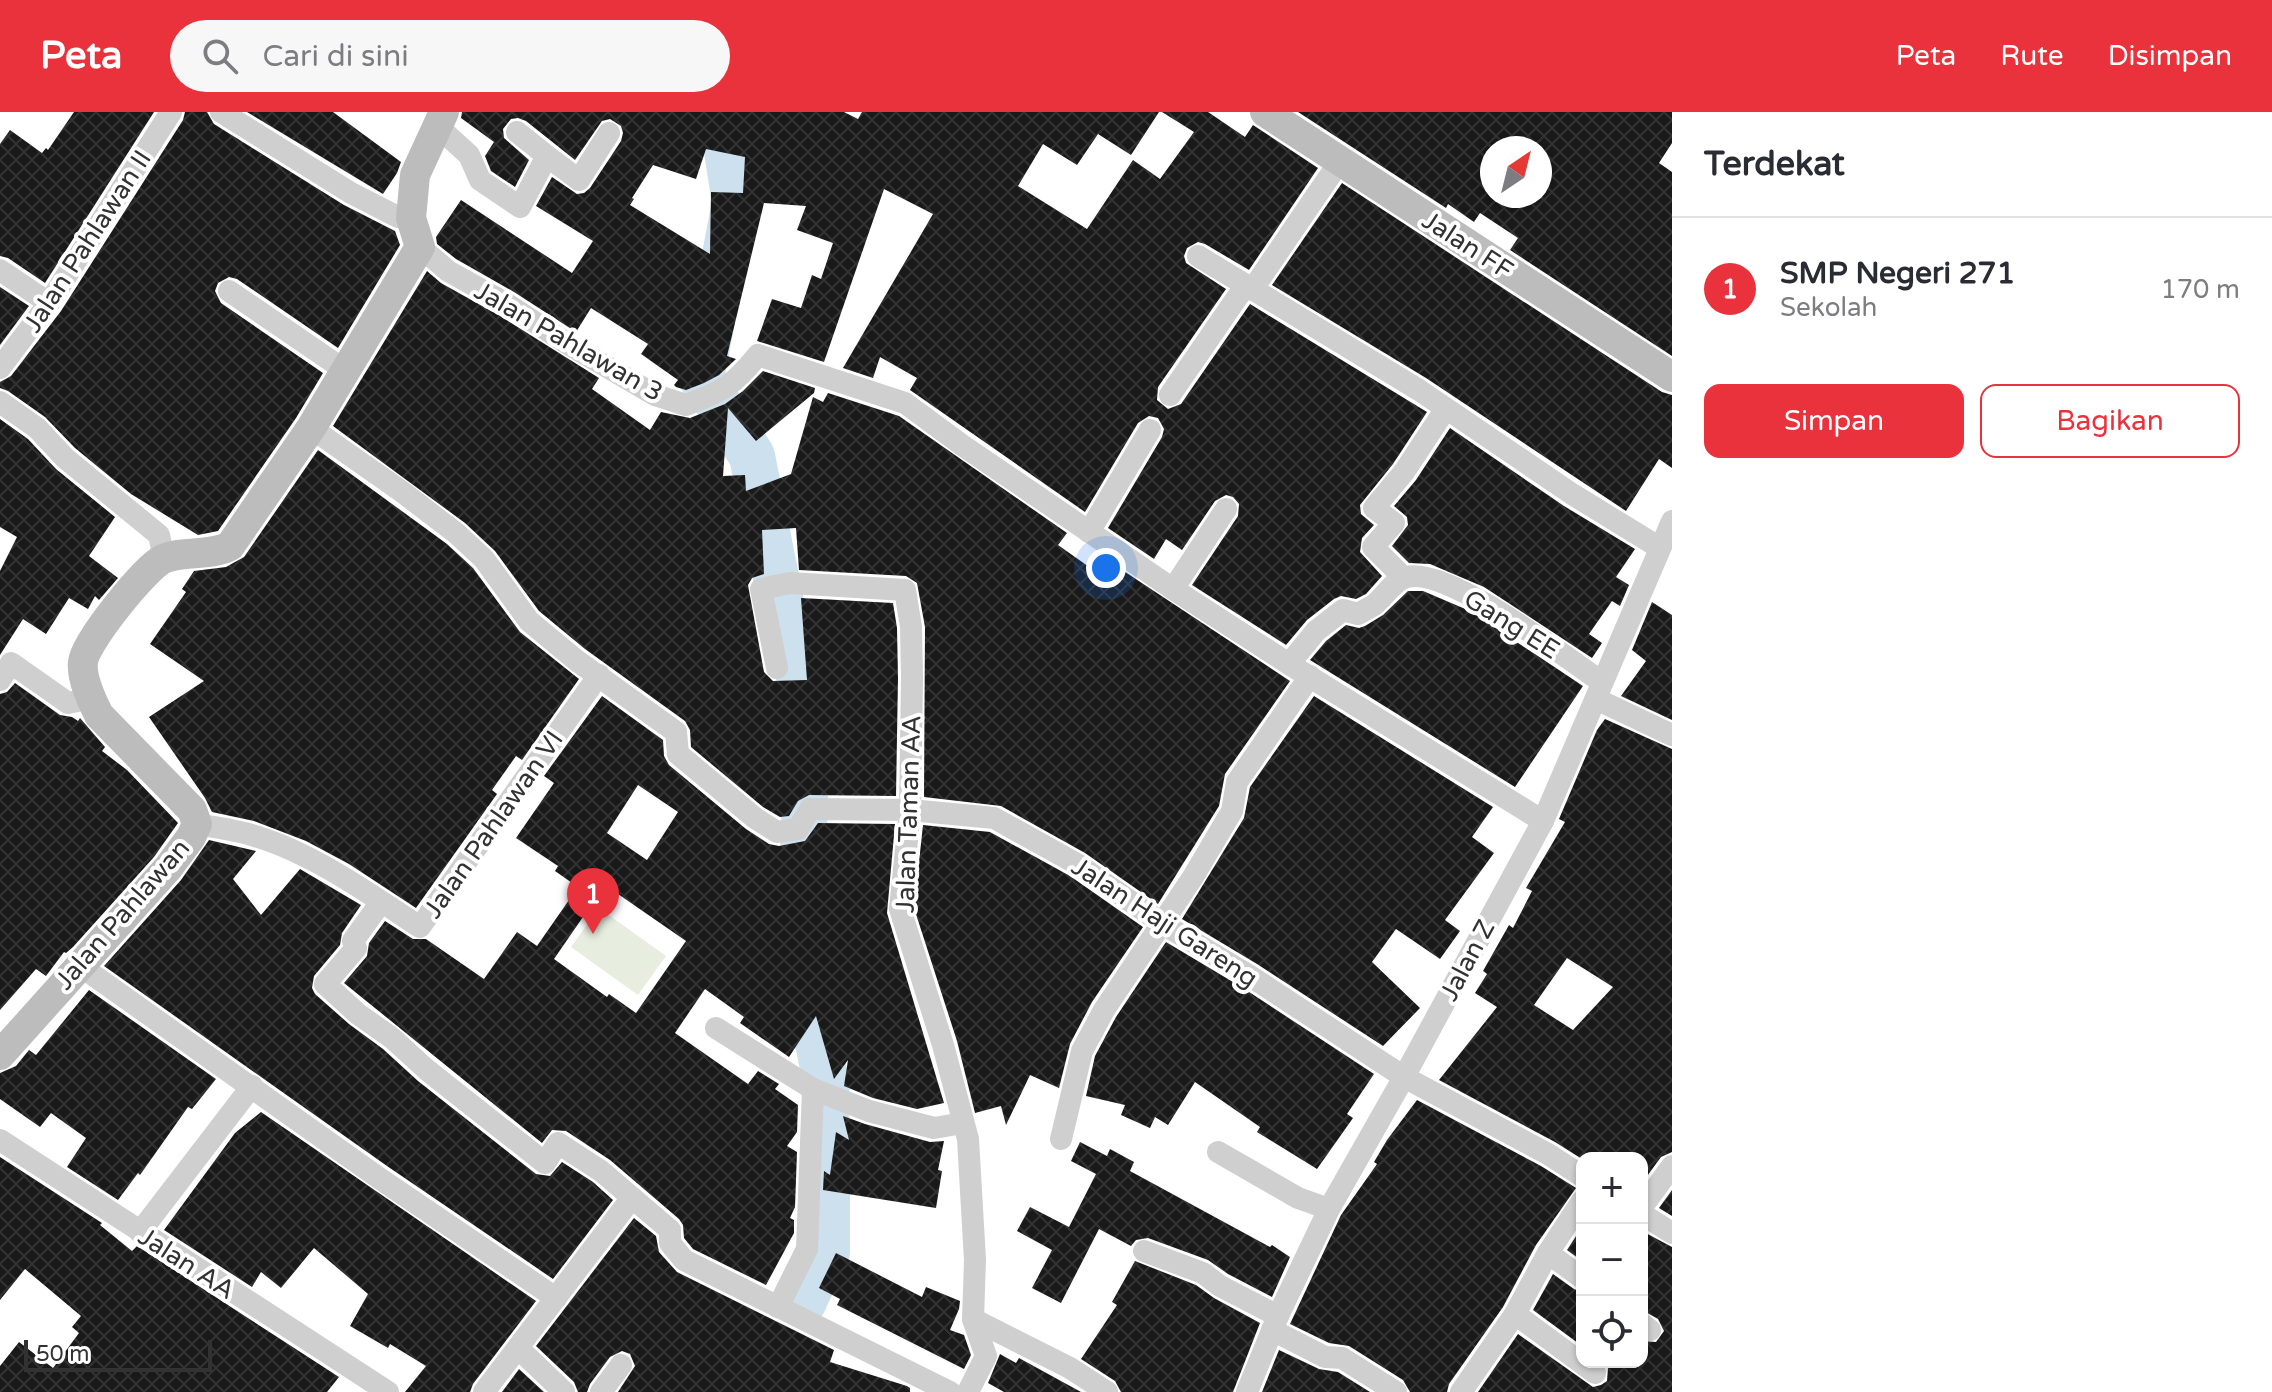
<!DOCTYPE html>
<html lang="id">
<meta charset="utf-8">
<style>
:root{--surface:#fff;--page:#f7f7f7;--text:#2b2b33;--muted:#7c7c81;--line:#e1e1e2;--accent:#ea323d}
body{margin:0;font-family:"Varela Round",sans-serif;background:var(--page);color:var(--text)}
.controls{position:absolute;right:24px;bottom:24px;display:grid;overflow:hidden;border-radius:16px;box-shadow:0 2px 6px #0004}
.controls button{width:72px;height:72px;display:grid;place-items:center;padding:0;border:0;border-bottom:2px solid var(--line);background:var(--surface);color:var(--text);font:40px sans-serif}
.compass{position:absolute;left:1480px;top:24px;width:72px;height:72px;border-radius:50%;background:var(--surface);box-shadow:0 2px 6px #0004;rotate:35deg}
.scale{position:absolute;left:24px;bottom:20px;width:188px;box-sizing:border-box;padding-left:8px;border:4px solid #323232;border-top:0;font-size:22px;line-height:28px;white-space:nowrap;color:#323232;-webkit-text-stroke:6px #fff;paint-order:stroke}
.you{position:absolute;left:1106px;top:456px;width:28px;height:28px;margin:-20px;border:6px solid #fff;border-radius:50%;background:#1a73e8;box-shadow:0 0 0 12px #1a73e833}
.badge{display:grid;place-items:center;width:52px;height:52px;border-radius:50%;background:var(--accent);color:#fff;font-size:26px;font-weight:700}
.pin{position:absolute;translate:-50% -66px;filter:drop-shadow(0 2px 4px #0008)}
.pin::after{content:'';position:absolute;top:42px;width:28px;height:24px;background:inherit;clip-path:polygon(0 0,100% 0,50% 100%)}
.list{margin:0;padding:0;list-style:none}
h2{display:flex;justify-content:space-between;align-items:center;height:104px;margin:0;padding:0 32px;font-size:34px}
h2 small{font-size:26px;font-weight:400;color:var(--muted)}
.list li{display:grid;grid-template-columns:52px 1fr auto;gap:24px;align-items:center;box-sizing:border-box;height:144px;padding:0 32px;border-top:2px solid var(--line)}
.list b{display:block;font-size:30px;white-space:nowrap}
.list p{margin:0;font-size:26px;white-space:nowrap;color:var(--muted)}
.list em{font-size:26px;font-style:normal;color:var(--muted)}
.actions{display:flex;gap:16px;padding:24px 32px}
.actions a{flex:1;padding:18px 0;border:2px solid var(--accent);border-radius:16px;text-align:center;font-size:28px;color:var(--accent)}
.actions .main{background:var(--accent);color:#fff}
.icon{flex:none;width:44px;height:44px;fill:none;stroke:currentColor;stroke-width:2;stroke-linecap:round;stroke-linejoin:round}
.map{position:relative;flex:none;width:1672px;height:1280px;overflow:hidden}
header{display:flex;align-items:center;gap:48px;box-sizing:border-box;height:112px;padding:0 40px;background:var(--accent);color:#fff}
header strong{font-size:38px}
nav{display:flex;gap:44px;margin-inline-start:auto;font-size:28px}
.search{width:560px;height:72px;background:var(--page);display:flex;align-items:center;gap:20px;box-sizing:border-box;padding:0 28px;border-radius:44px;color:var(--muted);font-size:30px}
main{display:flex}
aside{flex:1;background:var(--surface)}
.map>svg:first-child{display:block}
</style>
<header>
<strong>Peta</strong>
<div class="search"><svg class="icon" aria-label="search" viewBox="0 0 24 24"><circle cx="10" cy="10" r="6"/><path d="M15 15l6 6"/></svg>Cari di sini</div>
<nav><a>Peta</a><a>Rute</a><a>Disimpan</a></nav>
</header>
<main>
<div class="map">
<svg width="1672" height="1280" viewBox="0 0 1672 1280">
<defs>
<pattern id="building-cross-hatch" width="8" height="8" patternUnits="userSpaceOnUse" patternTransform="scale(2)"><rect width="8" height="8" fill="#191919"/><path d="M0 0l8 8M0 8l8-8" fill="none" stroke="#323232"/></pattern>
</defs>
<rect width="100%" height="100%" fill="#fff"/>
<polygon fill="#e7eee0" points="599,796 666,844 638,883 571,835"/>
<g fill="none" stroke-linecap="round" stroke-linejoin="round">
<g stroke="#cce0ee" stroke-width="46">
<polyline points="721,0 735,91 725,143"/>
<polyline points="712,209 701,265 752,344 784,506 798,554 806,653 801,806 804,865 827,974"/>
<polyline points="803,1191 827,1140 827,1010"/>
</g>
</g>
<g fill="url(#building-cross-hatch)" fill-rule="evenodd">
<polygon points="74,0 154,0 45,171 8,146 0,144 0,32 10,18 42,41 46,36 48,38"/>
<polygon points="185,0 207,0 214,12 344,93 395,119 400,133 338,236 237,167 229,165 218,171 215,179 221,191 323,261 296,306 218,419 198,423 131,382 75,336 45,305 8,279 0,276 0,270 11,264 61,199 183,8"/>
<polygon points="247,0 333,0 401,50 397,61 383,82"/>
<path d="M 462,0 L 844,0 L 858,7 L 862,0 L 1159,0 L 1131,43 L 1098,22 L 1077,53 L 1043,32 L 1018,74 L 1087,117 L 1133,48 L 1160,67 L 1194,20 L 1162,0 L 1208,0 L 1245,25 L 1253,13 L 1318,56 L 1249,158 L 1205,132 L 1198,130 L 1187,136 L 1184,144 L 1186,151 L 1226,177 L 1158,275 L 1157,288 L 1168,297 L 1181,292 L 1250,192 L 1427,300 L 1393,352 L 1360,393 L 1361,402 L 1374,413 L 1362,426 L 1360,440 L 1382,464 L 1366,482 L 1356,487 L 1341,484 L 1334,487 L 1307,508 L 1286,533 L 1192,473 L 1238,404 L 1239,392 L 1233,385 L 1226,383 L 1215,389 L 1182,438 L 1166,427 L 1154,447 L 1108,416 L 1162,325 L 1164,317 L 1158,306 L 1149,304 L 1138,311 L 1085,400 L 910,278 L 917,266 L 880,245 L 873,266 L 843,256 L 933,102 L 884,77 L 824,250 L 757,229 L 772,187 L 801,196 L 812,163 L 821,167 L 833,131 L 797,118 L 806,94 L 764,91 L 727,244 L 736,247 L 719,263 L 704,271 L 686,278 L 676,275 L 674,273 L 678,268 L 641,242 L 648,232 L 591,196 L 576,220 L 514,180 L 456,147 L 437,132 L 436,125 L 461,88 L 572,161 L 593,129 L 536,94 L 552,65 L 577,82 L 584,81 L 590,76 L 621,29 L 623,21 L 621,14 L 610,7 L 602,9 L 575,48 L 526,9 L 518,6 L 511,7 L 503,17 L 504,26 L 529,48 L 515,75 L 491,59 L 485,44 L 494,30 L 461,6 ZM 706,37 L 745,45 L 743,81 L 711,80 L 710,142 L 630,93 L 634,87 L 632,86 L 653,53 L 696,67 Z"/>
<path d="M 1298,0 L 1672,0 L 1672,31 L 1659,51 L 1672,60 L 1672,244 L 1510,138 L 1518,126 L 1480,101 L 1474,110 L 1448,92 L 1446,96 ZM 1492,36 L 1540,36 L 1540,84 L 1492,84 Z"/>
<polygon points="1342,71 1662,280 1672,283 1672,356 1659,347 1626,399 1426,266 1272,173"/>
<polygon points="427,159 441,171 500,204 599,266 592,277 650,318 661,300 690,306 725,292 743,279 763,259 815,276 814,281 756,329 728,296 723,364 745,363 746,379 791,362 813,285 823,290 828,281 899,304 1067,421 1058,433 1092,457 1101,444 1290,569 1225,662 1219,694 1158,792 1085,741 1001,694 924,685 925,515 917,471 906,464 799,458 796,416 762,418 764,462 752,466 748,473 764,560 773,569 807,568 801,486 893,491 897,516 898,566 896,684 809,683 798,689 789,704 780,705 763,695 691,635 690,618 685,609 585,537 539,499 495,439 465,411 333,314"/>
<polygon points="0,175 29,194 0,233"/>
<polygon points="0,307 28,327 56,357 115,405 89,444 118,466 99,488 95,484 88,497 69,486 46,522 23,507 0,543 0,459 17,425 0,415"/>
<polygon points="1450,316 1564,394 1635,437 1616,465 1629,473 1620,494 1612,489 1589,522 1602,531 1592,546 1484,475 1430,452 1409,451 1392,434 1408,413 1407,405 1394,394 1416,368"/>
<polygon points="318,338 447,432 473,456 520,520 579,567 522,648 516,644 492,678 497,682 416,796 349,752 306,729 254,709 212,700 205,686 149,605 204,569 150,532 186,480 182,477 194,459 226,455 244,445"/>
<polygon points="1408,479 1423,479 1470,499 1583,574 1515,675 1310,548 1326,529 1346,513 1359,516 1365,514 1383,503"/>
<polygon points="1652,490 1672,503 1672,608 1621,584 1646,549 1632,538"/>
<polygon points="15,571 60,603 72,605 78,609 80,606 105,635 102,639 127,658 178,711 154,745 73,835 66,841 64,840 46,864 36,857 0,898 0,582 7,580"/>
<path d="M 602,584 L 663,628 L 664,644 L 669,653 L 746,717 L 769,732 L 779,734 L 805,729 L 818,711 L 895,712 L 887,801 L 944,991 L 917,997 L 873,986 L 844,974 L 848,948 L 834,967 L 816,904 L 789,945 L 740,911 L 744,905 L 705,877 L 675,921 L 748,972 L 758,959 L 779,972 L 775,977 L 798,993 L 797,1020 L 787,1034 L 797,1040 L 795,1095 L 790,1106 L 794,1108 L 794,1121 L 766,1173 L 693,1137 L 684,1126 L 683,1113 L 679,1107 L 610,1048 L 566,1019 L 552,1018 L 542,1031 L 344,871 L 367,844 L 369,831 L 385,809 L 413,827 L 426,827 L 484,867 L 517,820 L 537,834 L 578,775 L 555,759 L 558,754 L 516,726 L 554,671 L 544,664 ZM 638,673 L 678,700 L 647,748 L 607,721 ZM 605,773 L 686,829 L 636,901 L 609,882 L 607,885 L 554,847 Z"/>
<polygon points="1314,584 1493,695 1472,725 1494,741 1445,808 1460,819 1440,847 1396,817 1372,850 1420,896 1383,934 1257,852 1182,807 1244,706 1250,675"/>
<path d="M 1605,607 L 1672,637 L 1672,1040 L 1661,1045 L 1642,1071 L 1642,1046 L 1582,1047 L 1555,1030 L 1439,968 L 1497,895 L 1475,881 L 1487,862 L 1483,859 L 1509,813 L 1513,816 L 1532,779 L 1526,776 L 1565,710 L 1559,707 L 1597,618 ZM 1567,846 L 1613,875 L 1573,918 L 1534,893 Z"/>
<polygon points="923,713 990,720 1070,764 1143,815 1092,890 1070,932 1059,976 1030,963 1006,1013 1001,994 975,1001 957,929 914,796"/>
<polygon points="209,728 256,739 233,767 261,803 300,757 361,793 342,821 340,833 314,864 312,876 315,882 349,912 383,937 418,969 536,1062 550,1064 562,1050 593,1070 613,1088 553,1167 387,1054 104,854 181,768"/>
<polygon points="1166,830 1243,876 1374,962 1347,1002 1353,1006 1317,1057 1257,1020 1260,1015 1195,970 1168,1013 1155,1005 1150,1016 1121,1003 1125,993 1086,984 1095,944 1116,905"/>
<polygon points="89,878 216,967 192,997 188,995 140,1063 138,1061 118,1088 67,1055 86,1026 51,1001 40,1015 0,987 0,961 16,954 29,938 36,943"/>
<polygon points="1417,988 1541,1054 1576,1076 1536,1133 1503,1195 1449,1272 1447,1280 1410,1280 1403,1268 1349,1234 1329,1231 1290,1212 1341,1103 1377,1052 1374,1050 1387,1028"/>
<polygon points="261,1000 536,1189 473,1272 470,1280 405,1280 426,1254 390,1232 388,1236 350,1214 368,1182 314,1136 281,1176 261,1160 252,1175 164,1118 235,1021"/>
<polygon points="843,1004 865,1012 930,1030 944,1029 938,1058 942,1059 936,1096 823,1078 824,1059 830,1063 836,1020 849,1028"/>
<polygon points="1080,1030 1107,1044 1110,1037 1134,1050 1130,1059 1270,1135 1272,1133 1290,1145 1272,1185 1228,1162 1208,1148 1148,1126 1136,1128 1131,1134 1099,1117 1061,1191 1032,1176 1052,1138 1017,1119 1030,1095 1069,1115 1096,1062 1071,1049"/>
<polygon points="0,1045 102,1111 100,1113 132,1139 137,1134 339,1265 327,1280 0,1280 0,1254 19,1230 53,1256 79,1221 72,1215 81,1204 25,1157 0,1188"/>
<polygon points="1672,1078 1672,1104 1659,1096"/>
<polygon points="634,1106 656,1124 659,1140 677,1160 834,1238 830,1250 907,1274 910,1276 910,1280 618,1280 635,1254 630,1242 622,1239 610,1245 590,1272 587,1280 578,1280 574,1270 536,1234"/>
<polygon points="1582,1115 1582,1149 1567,1138"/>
<polygon points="1642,1119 1672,1135 1672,1280 1478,1280 1518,1222 1593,1275 1601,1273 1607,1269 1608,1256 1604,1250 1642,1250 1642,1229 1656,1230 1664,1219 1658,1207 1642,1198"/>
<polygon points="836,1141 922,1185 926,1175 960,1189 959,1197 950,1218 964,1223 971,1243 964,1257 837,1193 840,1187 819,1176"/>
<polygon points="1135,1149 1196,1173 1214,1186 1260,1211 1233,1280 1121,1280 1115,1269 1081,1247 1117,1193 1112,1190"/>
<polygon points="1553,1162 1574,1177 1582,1180 1582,1234 1533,1198"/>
<polygon points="1279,1238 1319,1257 1338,1260 1370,1280 1262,1280"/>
<polygon points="1000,1242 1016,1251 1019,1246 1081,1280 1004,1280 988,1271"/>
<polygon points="519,1257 544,1280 502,1280"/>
</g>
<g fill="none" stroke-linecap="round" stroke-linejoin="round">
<g stroke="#cfcfcf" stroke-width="22">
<polyline points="221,0 351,81 398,105 411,106"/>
<polyline points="436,13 469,43 480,68 520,95 547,44 579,68 609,21"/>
<polyline points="517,20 547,44"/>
<path d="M 420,135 L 448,159 L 507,192 L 568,232 L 655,283 L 686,293 C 723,279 733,274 758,243 L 905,291 L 962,333 L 1173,477 L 1289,552 L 1543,709"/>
<polyline points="1198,144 1419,278 1572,382 1660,436"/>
<polyline points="0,158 49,191"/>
<polyline points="1252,178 1340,49"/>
<polyline points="229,179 346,259"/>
<polyline points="0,256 49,191 171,0"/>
<polyline points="1170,283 1245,174"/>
<polyline points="0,290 37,316 65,346 159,423 164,447"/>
<polyline points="311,316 401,379 456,421 484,447 529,509 576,548 676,620 678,642 755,706 777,720 798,717 810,697 910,698 994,706 1077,752 1163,812 1250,864 1404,965 1548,1042 1582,1064"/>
<polyline points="1089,420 1150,318"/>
<polyline points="1403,465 1373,435 1394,411 1374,396 1404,360 1445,298"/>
<polyline points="1173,477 1226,397"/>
<path d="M 1289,552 L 1316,519 L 1343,498 L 1358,502 C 1363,499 1369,496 1374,493 C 1384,485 1394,468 1407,465 C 1447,454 1565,545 1602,570"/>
<polyline points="777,556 761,477 790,471 905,478 911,515 912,566 910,698 900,797 943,933 968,1027 975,1148 973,1207 986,1244 968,1280"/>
<polyline points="0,568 11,551 68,591 91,586"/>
<polyline points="1596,587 1672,623"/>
<path d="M 197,712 C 217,716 238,718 258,725 C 314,742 371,783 420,815 L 599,563"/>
<polyline points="381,790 353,829 356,836 325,872 358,902 392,926 427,958 545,1051 558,1031 601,1059 670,1118 670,1131 684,1148 950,1280"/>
<polyline points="79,853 379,1066 556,1186"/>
<polyline points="716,916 813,977 869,999 934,1016 963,1011"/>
<polyline points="1061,1027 1082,939 1104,898 1193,765 1232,699 1237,670 1310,564"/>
<polyline points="0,1028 388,1280"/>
<polyline points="1218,1040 1298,1086 1329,1097"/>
<polyline points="1642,1095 1672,1054"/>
<polyline points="1642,1102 1672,1121"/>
<polyline points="140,1120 252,974"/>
<polyline points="1144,1139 1203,1161 1220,1174 1278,1204"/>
<polyline points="1548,1141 1582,1166"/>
<polyline points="778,1195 807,1137 813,977"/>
<polyline points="1515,1202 1595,1261"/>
<polyline points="973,1207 1070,1256 1107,1280"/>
<polyline points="1642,1212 1650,1218"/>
<polyline points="1272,1218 1325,1245 1342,1246 1396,1280"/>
<polyline points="518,1236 564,1280"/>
<polyline points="484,1280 631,1087"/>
<polyline points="601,1280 621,1253"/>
<polyline points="1247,1280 1278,1204 1329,1097 1404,965 1543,709 1672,409"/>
<polyline points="1461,1280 1515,1202 1548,1141 1582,1089"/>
</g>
<g stroke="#bcbcbc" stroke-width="30">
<polyline points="1265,0 1672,265"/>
<path d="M 0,943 L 168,756 L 191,725 L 197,712 L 192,698 L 99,603 C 92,589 81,566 83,550 C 85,530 145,456 163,447 C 183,438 209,445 230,434 L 311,316 L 420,135 L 411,106 L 415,63 L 444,0"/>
</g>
</g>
<g text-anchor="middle" stroke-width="8" stroke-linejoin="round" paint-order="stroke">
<g font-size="26" fill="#323232" stroke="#fff">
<text transform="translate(87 129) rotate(-57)" y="9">Jalan Pahlawan II</text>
<text transform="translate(1468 133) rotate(33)" y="9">Jalan FF</text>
<text transform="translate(569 229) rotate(30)" y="9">Jalan Pahlawan 3</text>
<text transform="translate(1512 512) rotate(32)" y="9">Gang EE</text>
<text transform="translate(908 702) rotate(-88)" y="9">Jalan Taman AA</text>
<text transform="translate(493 712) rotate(-55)" y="9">Jalan Pahlawan VI</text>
<text transform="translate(122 802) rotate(-49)" y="9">Jalan Pahlawan</text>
<text transform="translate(1165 810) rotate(33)" y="9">Jalan Haji Gareng</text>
<text transform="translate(1467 848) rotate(-62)" y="9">Jalan Z</text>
<text transform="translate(187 1151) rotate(33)" y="9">Jalan AA</text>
</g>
</g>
</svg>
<div class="controls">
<button>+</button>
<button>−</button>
<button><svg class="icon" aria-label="locate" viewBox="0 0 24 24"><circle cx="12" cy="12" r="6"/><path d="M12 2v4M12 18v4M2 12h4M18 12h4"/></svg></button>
</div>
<svg class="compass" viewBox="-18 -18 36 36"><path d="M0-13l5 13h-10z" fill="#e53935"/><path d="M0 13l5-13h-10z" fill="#7c7c81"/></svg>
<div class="scale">50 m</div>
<div class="you"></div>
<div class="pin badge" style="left:593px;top:822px">1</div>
</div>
<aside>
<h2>Terdekat<small></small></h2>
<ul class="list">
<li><span class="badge">1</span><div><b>SMP Negeri 271</b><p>Sekolah</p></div><em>170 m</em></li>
</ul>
<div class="actions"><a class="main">Simpan</a><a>Bagikan</a></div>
</aside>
</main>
